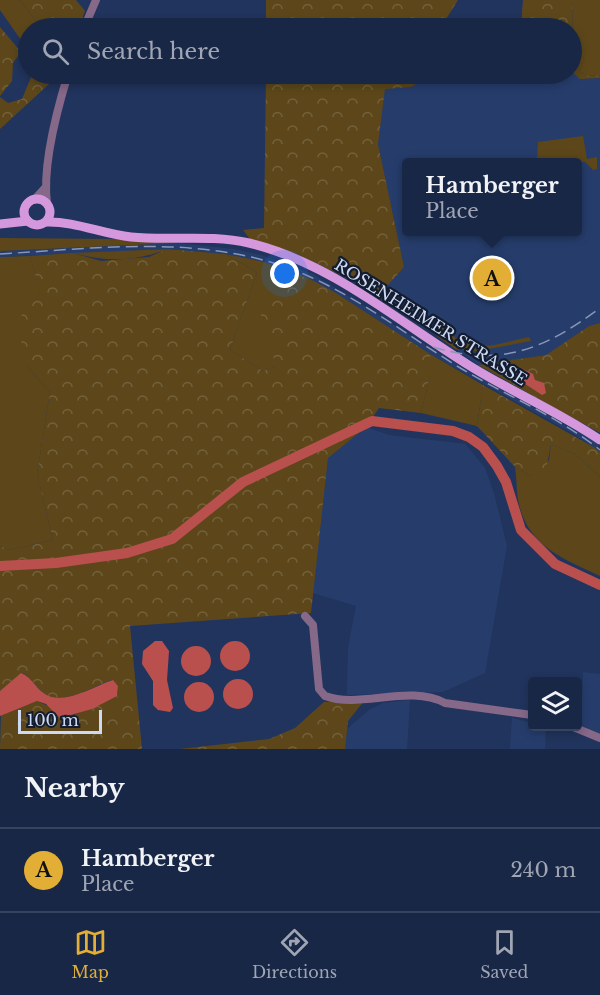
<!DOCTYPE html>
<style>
:root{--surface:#192746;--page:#222f4d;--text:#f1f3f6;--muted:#9fa5b3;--line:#37445f;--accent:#e3ae35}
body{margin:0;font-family:"Libre Baskerville",serif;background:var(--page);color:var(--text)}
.controls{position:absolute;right:18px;bottom:18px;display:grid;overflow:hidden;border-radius:6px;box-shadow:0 3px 9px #0003}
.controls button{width:54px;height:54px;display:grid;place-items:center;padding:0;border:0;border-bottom:2px solid var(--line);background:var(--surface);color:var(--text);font:30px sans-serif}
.scale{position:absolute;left:18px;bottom:15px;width:84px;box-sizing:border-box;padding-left:6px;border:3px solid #cddaf4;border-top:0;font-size:16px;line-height:21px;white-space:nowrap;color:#cddaf4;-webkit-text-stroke:4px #141d2f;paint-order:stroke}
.you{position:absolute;left:285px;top:274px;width:21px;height:21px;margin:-15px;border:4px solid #fff;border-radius:50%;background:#1a73e8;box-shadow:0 0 0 9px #1a73e833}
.badge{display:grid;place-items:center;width:39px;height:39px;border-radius:50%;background:var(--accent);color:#111;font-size:20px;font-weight:700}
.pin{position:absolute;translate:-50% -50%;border:3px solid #fff;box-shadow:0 2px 6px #0006}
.popup{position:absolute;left:402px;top:158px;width:180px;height:78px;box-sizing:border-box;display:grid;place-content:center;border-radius:6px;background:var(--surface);filter:drop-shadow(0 2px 4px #0005);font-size:20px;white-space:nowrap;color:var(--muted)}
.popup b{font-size:22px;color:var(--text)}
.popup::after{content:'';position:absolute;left:50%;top:100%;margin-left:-12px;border:12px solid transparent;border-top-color:var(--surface)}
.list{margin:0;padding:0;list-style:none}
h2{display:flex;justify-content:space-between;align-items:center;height:78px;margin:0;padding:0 24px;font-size:26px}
h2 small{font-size:20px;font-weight:400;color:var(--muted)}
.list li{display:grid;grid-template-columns:39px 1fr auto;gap:18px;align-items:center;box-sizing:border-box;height:84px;padding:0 24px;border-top:2px solid var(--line)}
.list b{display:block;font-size:22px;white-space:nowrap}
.list p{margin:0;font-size:20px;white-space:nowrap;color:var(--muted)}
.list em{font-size:20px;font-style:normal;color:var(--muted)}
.icon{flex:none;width:33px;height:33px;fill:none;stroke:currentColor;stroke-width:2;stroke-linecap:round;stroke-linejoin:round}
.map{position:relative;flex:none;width:600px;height:749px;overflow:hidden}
.search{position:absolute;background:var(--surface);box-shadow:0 3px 9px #0003;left:18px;right:18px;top:18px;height:66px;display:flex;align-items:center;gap:15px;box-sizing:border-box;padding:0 21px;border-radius:33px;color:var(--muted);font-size:22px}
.sheet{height:162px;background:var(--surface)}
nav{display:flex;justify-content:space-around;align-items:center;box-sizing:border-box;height:84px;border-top:2px solid var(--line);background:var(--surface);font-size:16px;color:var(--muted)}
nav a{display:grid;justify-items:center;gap:3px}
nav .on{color:var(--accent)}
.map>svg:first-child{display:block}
</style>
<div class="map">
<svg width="600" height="749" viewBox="0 0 600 749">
<defs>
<pattern id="forest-crowns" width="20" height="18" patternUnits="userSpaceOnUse" patternTransform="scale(1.5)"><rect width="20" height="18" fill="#5d471a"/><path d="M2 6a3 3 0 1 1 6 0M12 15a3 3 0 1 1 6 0" fill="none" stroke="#73613c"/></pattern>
</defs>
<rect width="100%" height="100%" fill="#21345d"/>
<g fill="#263d6c" fill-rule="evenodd">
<path d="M 572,72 L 581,79 L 600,78 L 600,323 L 589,326 L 546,355 L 478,365 L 380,294 L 404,267 L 378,144 L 385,88 L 411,87 L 431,74 ZM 406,162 L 578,162 L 578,232 L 406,232 Z"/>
<polygon points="177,243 234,249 261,255 313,274 463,368 598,443 600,452 572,433 430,354 336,293 282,268 225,254 167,249 0,257 0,251"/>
<polygon points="366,427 389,435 465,444 485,468 494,493 507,546 485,673 443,692 347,695 348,648 356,606 313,593 328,458"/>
<polygon points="583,672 600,674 600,734 581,725"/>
<polygon points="410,700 407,749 345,749 347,729 370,709 383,703"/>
<polygon points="512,718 532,723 532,726 546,727 545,749 510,749"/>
</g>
<g fill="#5d471a">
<polygon points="0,0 20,0 41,28 28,28 28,50 0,10"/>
<polygon points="573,0 600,0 600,75 589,76 580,72 572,38"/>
<polygon points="583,136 587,159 597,157 597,169 593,170 585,162 537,162 538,142"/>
<polygon points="0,238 118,239 177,243 0,251"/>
<path d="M 167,249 C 135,262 106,262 73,253 Z"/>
<polygon points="225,254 264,262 306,277 275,277 276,366 263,371 230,350 257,272"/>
<polygon points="30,256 40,291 26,365 50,392 37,474 53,540 9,550 0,546 0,257"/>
<path d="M 442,327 C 474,356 491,345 529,337 L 531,341 L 477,351 L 455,349 L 437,336 Z"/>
<polygon points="430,354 483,385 477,426 421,413 430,376"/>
<path d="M 551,444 L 575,454 L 600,477 L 600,576 C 564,559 529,547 519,504 C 516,492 517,479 515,467 L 531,476 L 549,460 Z"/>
</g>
<g fill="url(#forest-crowns)">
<polygon points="20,0 76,0 85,11 79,28 41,28"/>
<polygon points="266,0 458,0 446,19 448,28 266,28"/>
<polygon points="523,0 573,0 572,38 580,72 589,76 600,75 600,78 580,79 572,72 572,28 521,28"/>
<polygon points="0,27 21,52 13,63 12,81 0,96"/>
<polygon points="41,74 49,84 0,129 0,97 8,103 22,99 32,75"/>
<polygon points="266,74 431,74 411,87 385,89 378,144 404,267 380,294 297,254 250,239 243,230 264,228"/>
<path d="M 167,249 L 225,254 L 257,272 L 230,350 L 263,371 L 276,366 L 260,312 L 275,277 L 306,277 L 336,293 L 430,354 L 430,376 L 421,413 L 379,408 L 366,427 L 328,458 L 311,613 L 130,626 L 142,749 L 0,749 L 1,714 L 37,701 L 71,716 L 117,696 L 118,686 L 112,680 C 93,686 64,706 45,694 C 35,688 33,678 22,673 L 0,691 L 0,546 L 9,550 L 53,540 L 37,474 L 50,392 L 26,365 L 17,321 L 40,292 L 30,256 L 73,253 L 101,261 L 149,257 Z"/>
<polygon points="600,323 600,433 478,365 546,355 589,326"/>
<polygon points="483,385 595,448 600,452 600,477 575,454 551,444 545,475 531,476 515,467 477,426"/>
<polygon points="364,701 348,721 345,749 180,749 269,739 295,728 324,702"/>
</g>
<g fill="#b9504e">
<polygon points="521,368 533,374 535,380 544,383 546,393 542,395 516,378 515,370"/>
<polygon points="155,641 162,641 169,651 167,680 173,708 170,712 158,710 153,705 153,681 142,664 143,651"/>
<circle cx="235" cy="656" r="15"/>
<circle cx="196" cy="661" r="15"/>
<path d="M 21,673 C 33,678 35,688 45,694 C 64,706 94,686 113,680 L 118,686 L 117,696 L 92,709 L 60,718 L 46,704 L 37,701 L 0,716 L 0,691 Z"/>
<circle cx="238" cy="694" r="15"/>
<circle cx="199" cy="697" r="15"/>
</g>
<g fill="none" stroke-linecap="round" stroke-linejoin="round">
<polyline stroke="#b9504e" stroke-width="10" points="0,566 56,563 127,553 172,539 243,482 372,421 453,431 469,437 483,447 497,466 506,482 521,530 555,564 600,585"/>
<g stroke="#866889" stroke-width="8">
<polyline points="84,28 96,0"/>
<polyline points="35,199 45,188"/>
<path d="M 47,203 C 42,165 57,110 68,74"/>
<path d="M 305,616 L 313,625 L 319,689 L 325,696 C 360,709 409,684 445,703 L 532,715"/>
<polyline points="571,726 600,738"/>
</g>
<g stroke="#d598dc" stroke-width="9">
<circle cx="37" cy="212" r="13"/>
<path d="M 46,222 C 75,221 102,234 131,237 C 170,241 210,234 249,243 C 332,263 399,322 470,366 C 512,392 559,412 600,440"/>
<polyline points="0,224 28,221"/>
</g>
<g stroke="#8897b7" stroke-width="1.5" stroke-dasharray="12 6" stroke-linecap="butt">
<path d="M 0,254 C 102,248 209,233 306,275 C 361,299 411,338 462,369 C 507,396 559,417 600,450"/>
<path d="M 433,347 C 502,368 546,348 600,308"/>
</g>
</g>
<g text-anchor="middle" stroke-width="4.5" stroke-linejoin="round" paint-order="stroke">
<g font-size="16" fill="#cddaf4" stroke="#141d2f">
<text transform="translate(431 322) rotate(32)" y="6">ROSENHEIMER STRASSE</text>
</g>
</g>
</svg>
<div class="controls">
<button><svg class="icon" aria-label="layers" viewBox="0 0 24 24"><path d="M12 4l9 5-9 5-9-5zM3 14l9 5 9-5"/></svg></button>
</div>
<div class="scale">100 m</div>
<div class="you"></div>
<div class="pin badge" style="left:492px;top:278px">A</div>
<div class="popup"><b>Hamberger</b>Place</div>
<div class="search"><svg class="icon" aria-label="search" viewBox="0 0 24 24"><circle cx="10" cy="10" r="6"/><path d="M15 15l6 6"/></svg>Search here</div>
</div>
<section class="sheet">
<h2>Nearby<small></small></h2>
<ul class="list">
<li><span class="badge">A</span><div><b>Hamberger</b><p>Place</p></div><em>240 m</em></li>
</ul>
</section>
<nav>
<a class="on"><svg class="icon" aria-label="map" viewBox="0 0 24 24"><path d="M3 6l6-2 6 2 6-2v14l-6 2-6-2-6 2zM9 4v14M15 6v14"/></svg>Map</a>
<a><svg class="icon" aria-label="directions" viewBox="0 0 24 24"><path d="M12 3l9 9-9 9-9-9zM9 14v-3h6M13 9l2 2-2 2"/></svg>Directions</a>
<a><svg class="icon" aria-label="saved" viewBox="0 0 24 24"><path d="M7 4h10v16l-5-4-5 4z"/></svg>Saved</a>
</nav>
